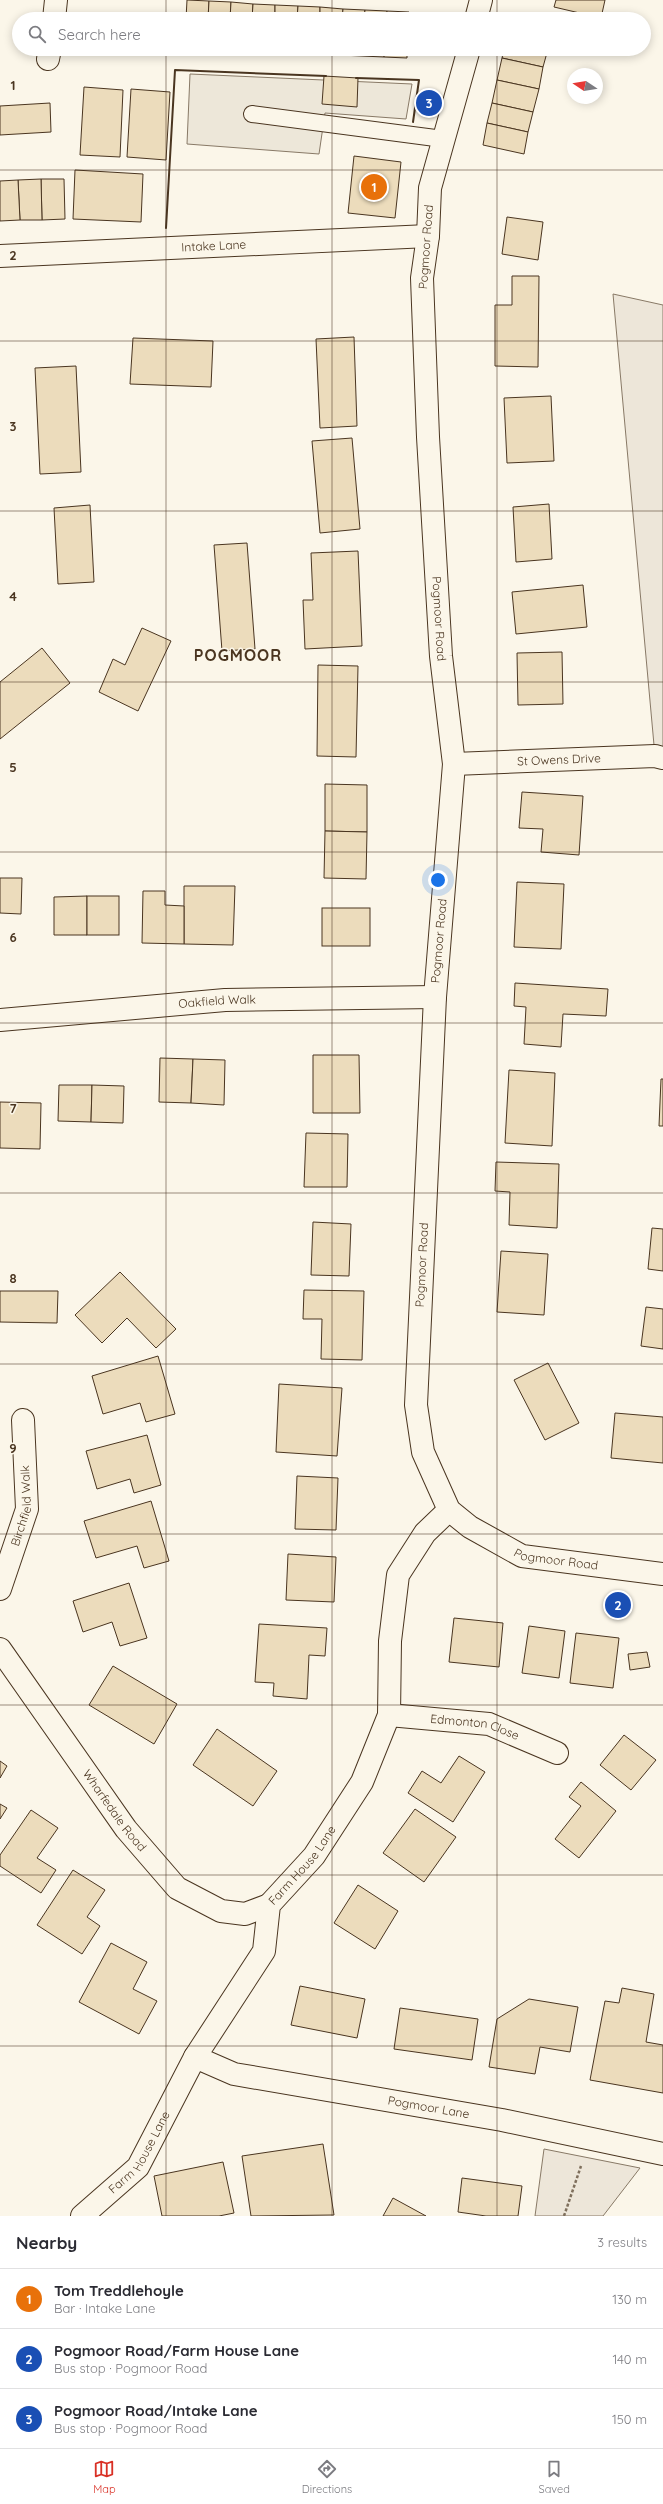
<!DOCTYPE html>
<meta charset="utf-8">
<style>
:root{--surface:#fff;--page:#f7f7f7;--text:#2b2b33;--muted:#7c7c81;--line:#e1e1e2;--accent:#d93025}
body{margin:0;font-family:Quicksand,sans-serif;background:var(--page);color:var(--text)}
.compass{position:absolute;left:567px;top:68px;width:36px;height:36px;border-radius:50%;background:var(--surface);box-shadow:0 2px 10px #0003;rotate:282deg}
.you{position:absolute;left:438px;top:880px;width:14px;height:14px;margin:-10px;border:3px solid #fff;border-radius:50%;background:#1a73e8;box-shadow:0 0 0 6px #1a73e833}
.badge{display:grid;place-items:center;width:26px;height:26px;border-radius:50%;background:var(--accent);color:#fff;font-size:13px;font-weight:700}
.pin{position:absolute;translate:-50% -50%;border:2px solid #fff;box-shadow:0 1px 4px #0006}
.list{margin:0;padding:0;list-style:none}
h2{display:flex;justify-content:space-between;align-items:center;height:52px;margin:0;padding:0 16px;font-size:17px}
h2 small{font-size:13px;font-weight:400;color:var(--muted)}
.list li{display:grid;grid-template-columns:26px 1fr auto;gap:12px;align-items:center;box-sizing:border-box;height:60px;padding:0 16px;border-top:1px solid var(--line)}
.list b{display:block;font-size:15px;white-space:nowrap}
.list p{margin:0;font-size:13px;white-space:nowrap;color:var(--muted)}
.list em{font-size:13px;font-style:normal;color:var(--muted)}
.icon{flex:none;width:22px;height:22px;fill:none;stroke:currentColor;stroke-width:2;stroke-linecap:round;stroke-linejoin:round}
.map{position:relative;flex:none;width:663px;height:2216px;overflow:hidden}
.search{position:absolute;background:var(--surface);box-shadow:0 2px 10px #0003;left:12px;right:12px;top:12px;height:44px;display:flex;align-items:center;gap:10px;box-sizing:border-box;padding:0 14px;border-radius:22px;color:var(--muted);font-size:15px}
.sheet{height:232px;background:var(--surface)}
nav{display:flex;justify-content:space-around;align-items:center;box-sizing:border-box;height:56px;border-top:1px solid var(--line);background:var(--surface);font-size:11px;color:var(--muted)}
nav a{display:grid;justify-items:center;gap:2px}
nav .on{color:var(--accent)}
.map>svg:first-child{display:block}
</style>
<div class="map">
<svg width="663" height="2216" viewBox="0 0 663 2216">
<rect width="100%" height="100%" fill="#fbf6e9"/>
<g fill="#ede6d9" stroke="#887966">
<polygon points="613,294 663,305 663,757 655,756"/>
<polygon points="544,2149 640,2168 603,2216 535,2216"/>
</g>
<polygon fill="#ede7d9" stroke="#887966" points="190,74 412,84 406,119 325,113 319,154 187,144"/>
<g fill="#ecdcbc" stroke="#4a3520">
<polygon points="187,0 209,1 208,19 186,19"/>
<polygon points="556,0 605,0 601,18 554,7"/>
<polygon points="209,1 231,2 230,19 208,19"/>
<polygon points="231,2 253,4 252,19 230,19"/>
<polygon points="253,4 275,5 275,19 252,19"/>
<polygon points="275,5 298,6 297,19 275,19"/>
<polygon points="298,6 320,7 320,19 297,19"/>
<polygon points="320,7 343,9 342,19 320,19"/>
<polygon points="343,9 365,10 364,19 342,19"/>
<polygon points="365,10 387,11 387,19 364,19"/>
<polygon points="387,11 409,12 409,19 387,19"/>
<polygon points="273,49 296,49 295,52 273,51"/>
<polygon points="296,49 318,49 318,54 295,52"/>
<polygon points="318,49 340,49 340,55 318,54"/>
<polygon points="340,49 362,49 362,56 340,55"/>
<polygon points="362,49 385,49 384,57 362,56"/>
<polygon points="385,49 407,49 407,58 384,57"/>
<polygon points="504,49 548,49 543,67 502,58"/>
<polygon points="502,58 543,67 539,89 497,80"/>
<polygon points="324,76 358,78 357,107 322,104"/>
<polygon points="497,80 539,89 533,112 492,103"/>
<polygon points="84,87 123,90 120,157 80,155"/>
<polygon points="131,89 170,92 166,160 127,157"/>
<polygon points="50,103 51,132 0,135 0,106"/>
<polygon points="492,103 533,112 528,132 487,123"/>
<polygon points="487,123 528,132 524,154 483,145"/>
<polygon points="354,156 401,162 395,218 348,213"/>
<polygon points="75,170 143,174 141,222 73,219"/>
<polygon points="41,179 64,179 65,219 42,220"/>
<polygon points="41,179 42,220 20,220 18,180"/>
<polygon points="18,180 20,220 0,221 0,181"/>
<polygon points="507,217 543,222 538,260 502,254"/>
<polygon points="512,276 539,276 538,367 495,366 495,305 512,305"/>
<polygon points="354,337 357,426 320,428 316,339"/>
<polygon points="133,338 213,341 211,387 130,384"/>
<polygon points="76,366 81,472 40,474 35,368"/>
<polygon points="551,396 554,461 507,463 504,398"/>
<polygon points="352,438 360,529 320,533 312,441"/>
<polygon points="549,504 552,559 516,562 513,507"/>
<polygon points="90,505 94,582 58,584 54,508"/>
<polygon points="247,543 255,649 222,651 214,545"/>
<polygon points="358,551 362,646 305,649 303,600 313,600 311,553"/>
<polygon points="583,585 587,627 516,634 512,592"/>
<polygon points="142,628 171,641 138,711 99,692 113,659 125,665"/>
<polygon points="42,648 70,683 0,739 0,682"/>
<polygon points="562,652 563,704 518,705 517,653"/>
<polygon points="318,665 358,666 356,757 317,756"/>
<polygon points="325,784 367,785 367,832 325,831"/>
<polygon points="522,792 583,796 579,855 541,852 543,829 519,828"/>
<polygon points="325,831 367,832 366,879 324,878"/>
<polygon points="0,878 22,878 21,914 0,913"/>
<polygon points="517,882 564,884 561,949 514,947"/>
<polygon points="184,886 235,886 233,945 184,944"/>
<polygon points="143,891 165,891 165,905 184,906 184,944 142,943"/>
<polygon points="87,896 87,935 54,935 54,897"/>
<rect x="87" y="896" width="32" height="39"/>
<rect x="322" y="908" width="48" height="38"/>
<polygon points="515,983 608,989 606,1016 563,1014 561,1047 524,1044 526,1007 514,1006"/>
<polygon points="313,1055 359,1055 360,1113 313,1113"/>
<polygon points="160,1058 193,1059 191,1103 159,1102"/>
<polygon points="193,1059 225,1060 224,1105 191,1103"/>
<polygon points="509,1070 555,1073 552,1146 505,1143"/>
<polygon points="661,1079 663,1079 663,1126 659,1126"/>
<polygon points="59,1085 92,1085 91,1122 58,1121"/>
<polygon points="92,1085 124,1086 123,1123 91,1122"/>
<polygon points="0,1102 41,1103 40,1149 0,1148"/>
<polygon points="306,1133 348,1134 347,1187 304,1187"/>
<polygon points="496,1162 559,1164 557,1228 509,1225 510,1192 495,1191"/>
<polygon points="313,1222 351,1224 349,1276 311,1275"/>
<polygon points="652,1228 663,1229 663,1271 648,1269"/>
<polygon points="501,1251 548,1254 544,1315 497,1312"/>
<polygon points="120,1272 176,1329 156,1348 127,1318 102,1343 75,1315"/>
<polygon points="304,1290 364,1291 362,1360 321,1359 322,1319 303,1319"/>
<polygon points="0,1291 58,1291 57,1323 0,1322"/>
<polygon points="646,1307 663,1309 663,1349 641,1346"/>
<polygon points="158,1356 175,1414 146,1422 140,1403 103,1414 92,1376"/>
<polygon points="548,1363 579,1423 545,1440 514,1380"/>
<polygon points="279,1384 342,1388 337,1456 276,1452"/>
<polygon points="615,1413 663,1417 663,1463 611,1458"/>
<polygon points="147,1435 161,1485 134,1493 130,1479 97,1489 86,1451"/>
<polygon points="297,1476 338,1478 336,1530 295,1529"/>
<polygon points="151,1501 169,1561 144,1568 137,1546 96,1558 84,1521"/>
<polygon points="288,1554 336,1557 334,1602 286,1600"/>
<polygon points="129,1583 147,1638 120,1646 112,1622 83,1632 73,1601"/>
<polygon points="454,1618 503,1623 499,1667 449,1662"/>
<polygon points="259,1624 327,1628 325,1656 309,1655 307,1699 273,1696 274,1683 255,1682"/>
<polygon points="529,1626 565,1631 559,1678 522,1673"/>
<polygon points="576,1633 619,1638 613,1688 570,1683"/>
<polygon points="647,1652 650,1667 630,1670 628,1654"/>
<polygon points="113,1666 177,1704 154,1744 89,1705"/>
<polygon points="217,1729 277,1771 253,1806 193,1765"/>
<polygon points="624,1735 656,1760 631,1790 600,1765"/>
<polygon points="459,1756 485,1772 453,1822 408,1793 422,1771 441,1783"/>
<polygon points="0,1761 7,1766 0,1778"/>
<polygon points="581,1782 616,1811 579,1858 555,1839 581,1806 569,1797"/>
<polygon points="0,1804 7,1808 0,1819"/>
<polygon points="415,1809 456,1837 424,1882 383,1853"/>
<polygon points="31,1810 58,1828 37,1858 56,1870 41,1893 0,1866 0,1855"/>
<polygon points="73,1870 105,1890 87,1917 100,1926 82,1954 37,1925"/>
<polygon points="358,1885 398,1911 375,1949 334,1923"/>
<polygon points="111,1943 147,1962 133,1989 157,2001 139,2034 79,2002"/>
<polygon points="300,1986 365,1999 357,2038 291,2025"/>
<polygon points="622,1988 654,1994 646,2042 663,2045 663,2093 590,2080 605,2001 619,2003"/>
<polygon points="529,1999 578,2007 570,2052 540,2047 535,2074 489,2067 497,2019"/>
<polygon points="400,2008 478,2019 472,2060 394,2049"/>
<polygon points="323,2144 334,2215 251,2216 242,2156"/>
<polygon points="223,2162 234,2213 219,2216 162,2216 154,2176"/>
<polygon points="462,2178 522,2186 518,2216 486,2216 458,2212"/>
<polygon points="393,2198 426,2216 383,2216"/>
</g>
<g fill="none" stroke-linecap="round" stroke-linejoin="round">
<g stroke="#4a3520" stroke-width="18">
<polyline id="service" points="252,114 443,139"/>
</g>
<g stroke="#4a3520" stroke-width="24">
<g id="minor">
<polyline points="54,19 56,0"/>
<polyline points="48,59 50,49"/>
<path id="s1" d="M 0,256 L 428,236"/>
<path id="s2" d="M 454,764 L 655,756 L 663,758"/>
<path id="s3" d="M 0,1020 L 225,1000 L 435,997"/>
<path id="s4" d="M 0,1589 L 27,1509 L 23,1420"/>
<path id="s5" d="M 0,1649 L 126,1829 L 177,1888 L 221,1911 L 245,1914 L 269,1905"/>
<path id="s6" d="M 389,1715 L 489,1724 L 557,1753"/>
<path id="s7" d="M 195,2057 L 234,2074 L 502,2120 L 663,2154"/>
<path id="s8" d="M 82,2216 L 138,2167 L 195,2057 L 264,1951 L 269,1905 L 314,1856 L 362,1782 L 389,1715 L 390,1641 L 398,1575 L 425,1533 L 449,1510"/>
</g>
</g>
<g stroke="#4a3520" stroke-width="24">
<g id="tertiary">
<polyline points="476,19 481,0"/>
<path id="s9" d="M 469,49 L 430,188 L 428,236 L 422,278 L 428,437 L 441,656 L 454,764 L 435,997 L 416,1405 L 423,1452 L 449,1510 L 470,1527 L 522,1556 L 663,1574"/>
</g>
</g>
<polyline stroke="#7f6f5c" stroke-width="2.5" stroke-dasharray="3 2" stroke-linecap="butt" points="564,2216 581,2166"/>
<use href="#service" stroke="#fbf6e9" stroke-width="16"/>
<use href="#minor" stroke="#fbf6e9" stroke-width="22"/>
<use href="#tertiary" stroke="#fbf6e9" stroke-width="22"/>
<g stroke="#4a3520" stroke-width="2">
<polyline points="356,78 419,80 413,122"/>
<polyline points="166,228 175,70 326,76"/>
</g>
</g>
<path fill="none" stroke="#4a3520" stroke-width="1" stroke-opacity="0.55" d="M 166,0 L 166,19M 332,0 L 332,19M 497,0 L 497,19M 166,49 L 166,2216M 332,49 L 332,2216M 497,49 L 497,2216M 0,170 L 663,170M 0,341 L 663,341M 0,511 L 663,511M 0,682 L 663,682M 0,852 L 663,852M 0,1023 L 663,1023M 0,1193 L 663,1193M 0,1364 L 663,1364M 0,1534 L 663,1534M 0,1705 L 663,1705M 0,1875 L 663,1875M 0,2046 L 663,2046"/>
<g text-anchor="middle" stroke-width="3" stroke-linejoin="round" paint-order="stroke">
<g font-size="12" fill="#4a3520" stroke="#fbf6e9">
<text dy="4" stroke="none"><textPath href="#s1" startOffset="214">Intake Lane</textPath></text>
<text transform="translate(426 247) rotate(-86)" y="4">Pogmoor Road</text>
<text dy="4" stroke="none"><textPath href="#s9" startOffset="576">Pogmoor Road</textPath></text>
<text dy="4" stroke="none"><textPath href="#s2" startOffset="105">St Owens Drive</textPath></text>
<text transform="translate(439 941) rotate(-85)" y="4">Pogmoor Road</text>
<text dy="4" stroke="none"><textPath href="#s3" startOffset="218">Oakfield Walk</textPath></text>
<text transform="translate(422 1265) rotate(-87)" y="4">Pogmoor Road</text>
<text dy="4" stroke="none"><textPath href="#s4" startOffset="87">Birchfield Walk</textPath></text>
<text dy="4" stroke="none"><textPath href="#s9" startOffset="1596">Pogmoor Road</textPath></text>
<text dy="4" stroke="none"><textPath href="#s6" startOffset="87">Edmonton Close</textPath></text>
<text dy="4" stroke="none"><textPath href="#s5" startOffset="198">Wharfedale Road</textPath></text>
<text dy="4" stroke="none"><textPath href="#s8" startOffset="423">Farm House Lane</textPath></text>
<text dy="4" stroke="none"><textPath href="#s7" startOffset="240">Pogmoor Lane</textPath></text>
<text dy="4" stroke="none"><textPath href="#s8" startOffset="87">Farm House Lane</textPath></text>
</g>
<g font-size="16" font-weight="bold" letter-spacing="1" fill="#4a3520" stroke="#fbf6e9">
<text x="238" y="661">POGMOOR</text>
</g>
</g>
<g font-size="13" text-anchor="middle" font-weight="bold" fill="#4a3520" stroke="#fbf6e9" stroke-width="3" stroke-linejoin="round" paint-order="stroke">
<text x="13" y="90">1</text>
<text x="13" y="260">2</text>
<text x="13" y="431">3</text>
<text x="13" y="601">4</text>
<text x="13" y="772">5</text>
<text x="13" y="942">6</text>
<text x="13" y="1113">7</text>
<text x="13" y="1283">8</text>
<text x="13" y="1453">9</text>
</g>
</svg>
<svg class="compass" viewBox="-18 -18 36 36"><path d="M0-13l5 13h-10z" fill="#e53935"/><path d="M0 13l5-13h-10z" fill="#7c7c81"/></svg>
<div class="you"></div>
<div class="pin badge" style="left:374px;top:187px;background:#e8710a">1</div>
<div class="pin badge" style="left:618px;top:1605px;background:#1a4fb4">2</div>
<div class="pin badge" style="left:429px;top:103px;background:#1a4fb4">3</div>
<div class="search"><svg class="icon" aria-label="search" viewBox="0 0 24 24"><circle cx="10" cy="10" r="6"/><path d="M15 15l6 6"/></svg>Search here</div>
</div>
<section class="sheet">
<h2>Nearby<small>3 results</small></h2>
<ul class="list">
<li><span class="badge" style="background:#e8710a">1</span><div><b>Tom Treddlehoyle</b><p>Bar · Intake Lane</p></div><em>130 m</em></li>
<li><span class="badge" style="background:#1a4fb4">2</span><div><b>Pogmoor Road/Farm House Lane</b><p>Bus stop · Pogmoor Road</p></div><em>140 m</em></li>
<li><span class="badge" style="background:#1a4fb4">3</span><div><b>Pogmoor Road/Intake Lane</b><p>Bus stop · Pogmoor Road</p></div><em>150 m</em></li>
</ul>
</section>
<nav>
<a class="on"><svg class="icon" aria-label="map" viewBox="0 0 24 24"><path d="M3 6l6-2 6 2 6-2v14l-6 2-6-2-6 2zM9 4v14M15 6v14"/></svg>Map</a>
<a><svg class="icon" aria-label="directions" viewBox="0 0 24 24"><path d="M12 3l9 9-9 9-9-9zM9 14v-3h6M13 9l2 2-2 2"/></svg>Directions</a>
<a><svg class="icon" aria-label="saved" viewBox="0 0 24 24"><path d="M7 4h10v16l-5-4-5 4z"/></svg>Saved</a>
</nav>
